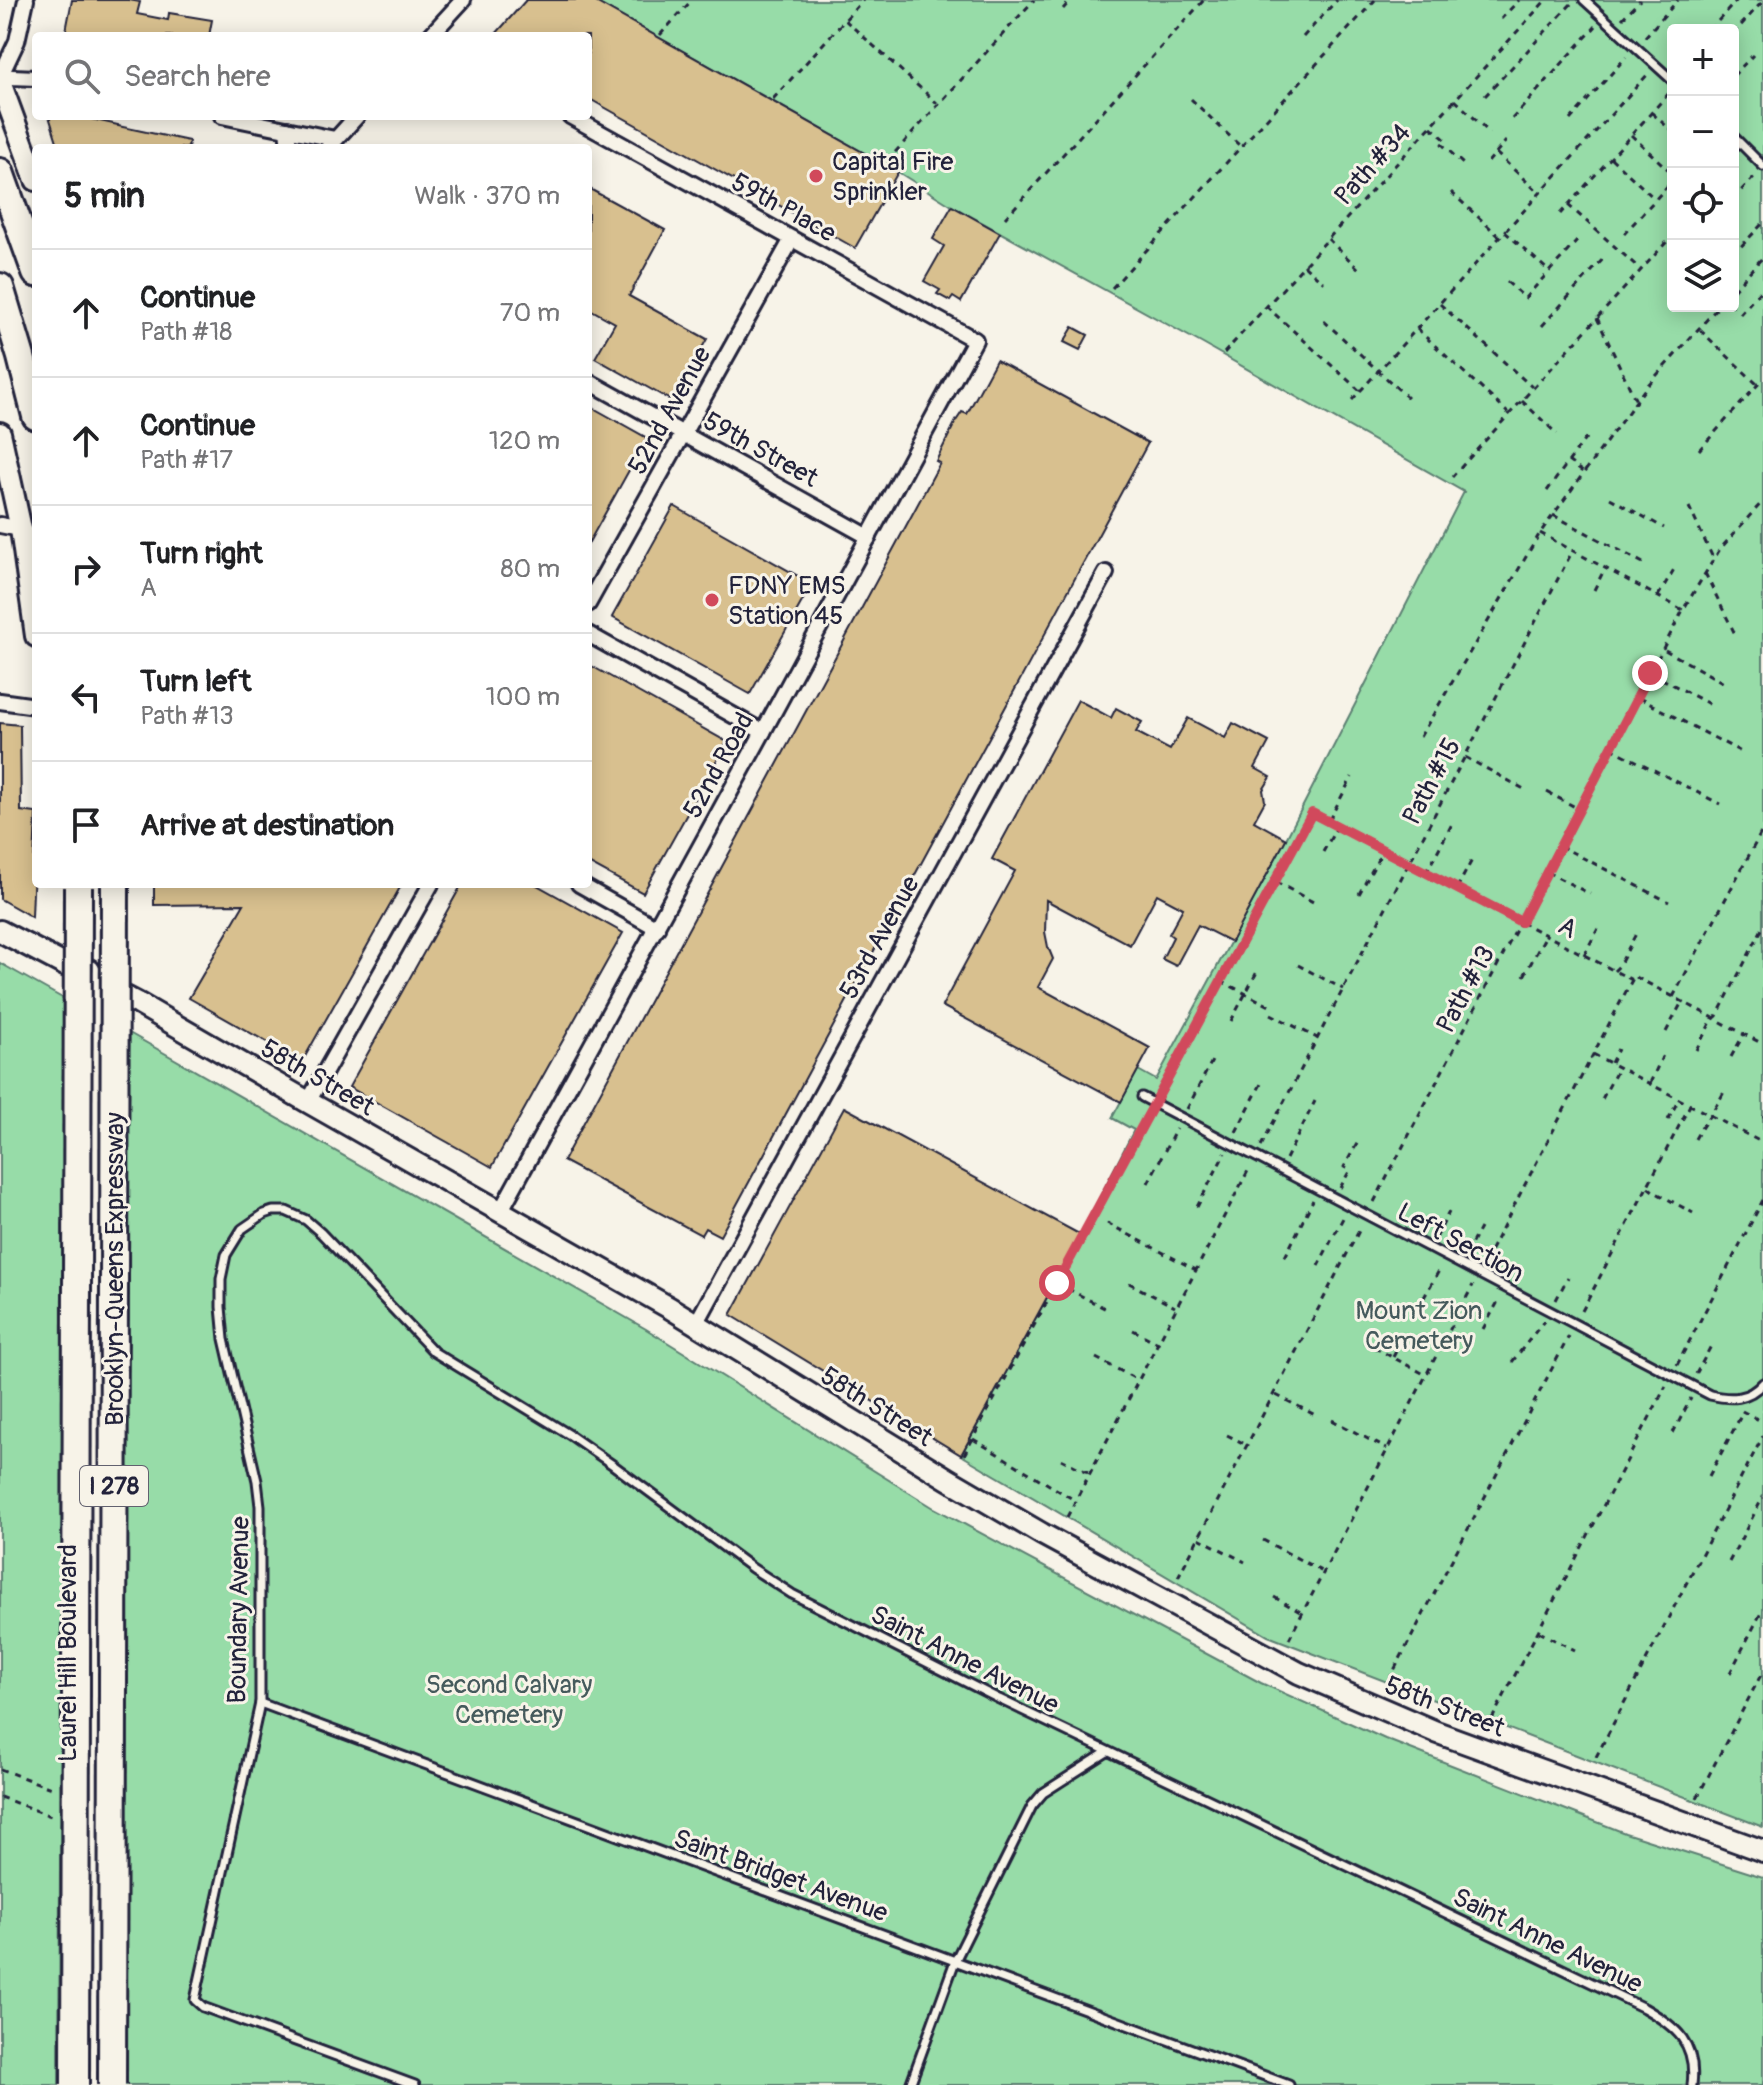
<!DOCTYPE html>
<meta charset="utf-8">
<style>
:root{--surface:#fff;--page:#f2f2f2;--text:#202124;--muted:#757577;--line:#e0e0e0}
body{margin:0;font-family:Pangolin,sans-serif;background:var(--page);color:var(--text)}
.controls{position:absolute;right:24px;top:24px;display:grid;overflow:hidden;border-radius:8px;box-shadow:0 4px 20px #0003}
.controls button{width:72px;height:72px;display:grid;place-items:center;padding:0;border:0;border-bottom:2px solid var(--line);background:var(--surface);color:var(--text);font:40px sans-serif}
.stop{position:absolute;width:24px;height:24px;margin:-18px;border:6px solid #d1495b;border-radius:50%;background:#fff}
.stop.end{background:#d1495b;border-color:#fff;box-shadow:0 2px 8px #0008}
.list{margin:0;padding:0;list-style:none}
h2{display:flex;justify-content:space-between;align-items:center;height:104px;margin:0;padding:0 32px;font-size:34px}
h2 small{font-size:26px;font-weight:400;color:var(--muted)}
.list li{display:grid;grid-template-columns:52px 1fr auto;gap:24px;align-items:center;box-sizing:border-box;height:128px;padding:0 32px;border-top:2px solid var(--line)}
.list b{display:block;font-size:30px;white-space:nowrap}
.list p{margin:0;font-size:26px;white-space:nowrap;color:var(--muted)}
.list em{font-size:26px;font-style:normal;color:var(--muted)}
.icon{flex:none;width:44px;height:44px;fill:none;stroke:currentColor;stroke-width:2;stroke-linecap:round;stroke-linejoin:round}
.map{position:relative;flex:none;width:1763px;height:2085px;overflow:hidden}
.search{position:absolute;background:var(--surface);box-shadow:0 4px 20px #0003;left:32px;top:32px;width:560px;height:88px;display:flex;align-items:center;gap:20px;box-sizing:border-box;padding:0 28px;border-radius:8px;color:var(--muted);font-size:30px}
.panel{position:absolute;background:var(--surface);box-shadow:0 4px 20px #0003;left:32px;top:144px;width:560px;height:744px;border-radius:8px}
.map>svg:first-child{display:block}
</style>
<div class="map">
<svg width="1763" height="2085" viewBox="0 0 1763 2085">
<rect width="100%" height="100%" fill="#f7f3e8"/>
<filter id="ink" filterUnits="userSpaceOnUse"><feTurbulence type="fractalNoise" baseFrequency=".0125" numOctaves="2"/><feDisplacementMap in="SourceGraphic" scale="16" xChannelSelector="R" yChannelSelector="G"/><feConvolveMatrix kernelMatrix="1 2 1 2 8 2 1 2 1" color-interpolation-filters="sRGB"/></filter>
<g filter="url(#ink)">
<g fill="#97dca8" stroke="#5c7f72" stroke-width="2" fill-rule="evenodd">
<path d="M 592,0 L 1763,0 L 1763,1827 L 1268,1636 L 961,1455 L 1081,1235 L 1134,1130 L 1112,1118 L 1138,1070 L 1156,1080 L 1286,839 L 1464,492 L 1203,344 L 952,206 L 898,172 ZM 1673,30 L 1733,30 L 1733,306 L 1673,306 Z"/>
<polygon points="0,963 64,999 59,2085 0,2085"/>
<polygon points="124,1030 646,1329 934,1508 1261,1683 1385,1739 1625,1833 1763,1877 1763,2085 122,2085"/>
</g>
<g fill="#d8c08f" stroke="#22223b" stroke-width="2">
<polygon points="72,0 129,0 140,2 137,14 168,20 169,13 212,20 209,36 65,36"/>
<polygon points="526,0 592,0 898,172 855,248 588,98 588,36 494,36"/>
<polygon points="49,116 78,116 118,125 118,126 189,141 188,148 59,148"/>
<polygon points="588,188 665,230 629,296 707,339 672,401 595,358 615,323 588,308"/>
<polygon points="952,206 1000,233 961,302 953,297 950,301 937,294 940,290 924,281 944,246 933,239"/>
<polygon points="1073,327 1088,335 1080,350 1064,342"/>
<polygon points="996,360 1148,443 720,1236 705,1228 701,1235 563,1161 940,463 936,461 956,421 962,412 967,414"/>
<polygon points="588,405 647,438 588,544"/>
<polygon points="674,506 812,584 750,694 612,617"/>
<polygon points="588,664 727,742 643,893 588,863"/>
<polygon points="1078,700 1111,718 1116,708 1142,722 1136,732 1170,750 1188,718 1225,738 1233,723 1269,742 1255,768 1271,777 1263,790 1265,801 1254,821 1286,839 1231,942 1198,925 1176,966 1162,959 1173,937 1169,934 1183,908 1157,894 1130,945 1046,900 1045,932 1048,947 1053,959 1038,987 1150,1048 1121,1102 942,1006 1015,871 992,859"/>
<polygon points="0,723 20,725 21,811 36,813 32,917 0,899"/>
<polygon points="154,884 402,884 302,1062 189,998 244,904 154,905"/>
<polygon points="462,884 535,884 623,933 492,1167 349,1087"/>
<polygon points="844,1107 1081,1235 961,1455 731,1315"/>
</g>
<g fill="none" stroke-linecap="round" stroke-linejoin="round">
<g stroke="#22223b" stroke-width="13">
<g id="service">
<polyline points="1584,0 1673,81"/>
<polyline points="1733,136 1763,166"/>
<path d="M 1142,1097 L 1710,1395 C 1731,1400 1748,1400 1763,1383"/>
<polyline points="260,1703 1289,2085"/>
<path d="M 415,2085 L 203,2007 L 195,2000 L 260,1703 L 260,1506 L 257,1481 L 224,1339 L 221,1307 L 221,1279 L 226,1255 L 242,1229 L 264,1214 L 273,1211 L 286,1211 L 306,1220 L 321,1233 L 434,1352 L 570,1435 L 613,1465 L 752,1568 L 792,1594 L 999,1699 L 1644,2008 C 1677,2027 1697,2044 1692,2085"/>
<polyline points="910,2085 955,1961 1032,1806 1043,1793 1107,1752"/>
</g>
</g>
<g stroke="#22223b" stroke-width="20">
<g id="minor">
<polyline points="430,36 463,0"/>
<polyline points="0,77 17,41 26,0"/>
<polyline points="0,79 12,77 36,78"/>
<polyline points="222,116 335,139"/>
<polyline points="287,129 289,148"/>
<polyline points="328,148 357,116"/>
<polyline points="588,381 869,537"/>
<polyline points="0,525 21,529"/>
<polyline points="588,604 792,239"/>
<polyline points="588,634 763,732"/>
<polyline points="0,701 36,706"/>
<polyline points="579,884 657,928"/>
<polyline points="308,1102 431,884"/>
<polyline points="500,1212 763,732 975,340 570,116"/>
<polyline points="696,1324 1106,573"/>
</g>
</g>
<g stroke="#22223b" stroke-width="26">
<g id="secondary">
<polyline points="0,82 36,180"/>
<polyline points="0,433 21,529 36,636"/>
<polyline points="0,931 139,1004 308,1102 670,1308 948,1479 1042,1534 1299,1673 1436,1732 1763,1851"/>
<polyline points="89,970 94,981 91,2085"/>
</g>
</g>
<g stroke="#22223b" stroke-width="32">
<g id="motorway">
<polyline points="0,172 36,273"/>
<polyline points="0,287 21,357 36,416"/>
</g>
</g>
<g stroke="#22223b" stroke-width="3" stroke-dasharray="6 6" stroke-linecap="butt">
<polyline points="1063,9 1071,0"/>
<polyline points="1501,19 1519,0"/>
<polyline points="1622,19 1640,0"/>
<polyline points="845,20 937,103"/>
<polyline points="1710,30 1737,0"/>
<polyline points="1733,34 1763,1"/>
<polyline points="660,35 692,0"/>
<polyline points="1303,37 1337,0"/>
<polyline points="1645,37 1678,0"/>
<polyline points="1733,76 1753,55"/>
<polyline points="1485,96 1572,3"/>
<polyline points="773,99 863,0"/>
<polyline points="1191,99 1240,146"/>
<polyline points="1455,100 1490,133"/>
<polyline points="1652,113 1673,132"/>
<polyline points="1512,119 1596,26"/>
<polyline points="1570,120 1626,57"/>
<polyline points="1431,127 1446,140 1442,144 1464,165"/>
<polyline points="1631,135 1673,174"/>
<polyline points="1496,153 1540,194"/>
<polyline points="1611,158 1655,199"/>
<polyline points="887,161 1034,0"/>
<polyline points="1488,162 1506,141"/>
<polyline points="1733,169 1741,160"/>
<polyline points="1451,192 1500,237"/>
<polyline points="1733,199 1755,176"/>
<polyline points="1568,205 1640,269"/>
<polyline points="1560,214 1670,92"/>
<polyline points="1005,218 1204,0"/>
<polyline points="1505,232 1549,271"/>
<polyline points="1624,234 1673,180"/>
<polyline points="1328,239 1362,272"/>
<polyline points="1733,255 1763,223"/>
<polyline points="1304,265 1324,283"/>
<polyline points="1507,282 1525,298 1577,241"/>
<polyline points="1112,288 1375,0"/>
<polyline points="1733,290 1763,257"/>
<polyline points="1440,304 1532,387"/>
<polyline points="1266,306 1360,391"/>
<polyline points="1740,314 1763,288"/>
<polyline points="1597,318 1636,401"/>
<polyline points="1324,321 1408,398"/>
<polyline points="1542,326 1603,259"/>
<polyline points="1417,329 1508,413"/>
<polyline points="1700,330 1758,385"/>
<polyline points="1224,353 1546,0"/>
<polyline points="1352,400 1648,74"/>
<polyline points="1522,401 1557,434"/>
<polyline points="1699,450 1763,379"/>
<polyline points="1568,461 1584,473"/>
<polyline points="1452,477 1673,235"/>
<polyline points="1547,491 1588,435"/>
<polyline points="1610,498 1664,528"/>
<polyline points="1689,507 1713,558"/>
<polyline points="1553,515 1645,564"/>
<polyline points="1540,533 1683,610"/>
<polyline points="1705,573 1735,634"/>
<polyline points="1594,590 1605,568"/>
<polyline points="1658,596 1676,566"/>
<polyline points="1665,650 1724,683"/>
<polyline points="1651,673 1711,705"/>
<polyline points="1639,698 1745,754"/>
<polyline points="1420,737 1540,533 1647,386 1719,306"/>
<polyline points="1611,748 1720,804"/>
<polyline points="1465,757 1524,789"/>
<polyline points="1547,792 1579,809"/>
<polyline points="1329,820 1352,777"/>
<polyline points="1560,846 1669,902"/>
<polyline points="1323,852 1337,827"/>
<polyline points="1547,872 1590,894"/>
<polyline points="1426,873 1452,824"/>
<polyline points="1276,882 1315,903"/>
<polyline points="1457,888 1472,860"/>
<polyline points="1359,894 1383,850"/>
<polyline points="1584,955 1600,925"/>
<polyline points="1298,965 1343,989"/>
<polyline points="1614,971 1619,966 1638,930"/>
<polyline points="1524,976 1546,935"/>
<polyline points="1221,981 1270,1006"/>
<polyline points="1673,997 1763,829"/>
<polyline points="1271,1014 1317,1038"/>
<polyline points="1231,1021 1258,970"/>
<polyline points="1666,1032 1682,1002"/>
<polyline points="1696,1050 1712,1020 1717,1016 1763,927"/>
<polyline points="1593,1054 1763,1143"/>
<polyline points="1731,1057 1744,1034"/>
<polyline points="1611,1063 1618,1049"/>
<polyline points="1650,1083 1663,1055"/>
<polyline points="1161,1091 1312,813 1632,980 1634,976 1763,1044"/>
<polyline points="1602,1099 1619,1067"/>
<polyline points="1187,1109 1214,1057"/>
<polyline points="1762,1117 1763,1117"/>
<polyline points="1668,1120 1679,1099"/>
<polyline points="1236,1132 1262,1082"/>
<path d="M 1695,1139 C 1704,1122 1716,1108 1725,1090"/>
<polyline points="1261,1146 1573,550"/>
<polyline points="1286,1159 1315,1101"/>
<polyline points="1148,1183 1176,1129"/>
<polyline points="1648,1187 1653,1191 1693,1213"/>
<polyline points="1340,1188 1350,1170 1344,1167 1359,1140"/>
<polyline points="1374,1202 1683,610 1720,549 1763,501"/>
<polyline points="1197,1207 1225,1153"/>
<polyline points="1107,1223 1196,1270"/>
<polyline points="1436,1238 1449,1212"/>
<polyline points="1466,1254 1480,1228"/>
<polyline points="1285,1257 1313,1200"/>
<polyline points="1485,1261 1632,980"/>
<polyline points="1318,1266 1344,1216"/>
<polyline points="1057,1283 1110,1311"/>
<polyline points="1129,1283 1175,1307"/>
<polyline points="1556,1300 1568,1277"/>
<polyline points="1582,1311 1690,1105"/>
<polyline points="1412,1319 1441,1267"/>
<polyline points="1483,1329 1500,1298"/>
<polyline points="1133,1330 1158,1343"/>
<polyline points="1364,1342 1426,1375"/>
<polyline points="1393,1357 1404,1336"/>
<polyline points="1096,1358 1138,1380"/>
<polyline points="1512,1362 1544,1321"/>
<polyline points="1677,1365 1763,1200"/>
<polyline points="1696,1374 1711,1346"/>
<polyline points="1276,1395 1315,1415"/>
<polyline points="1742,1411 1763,1422"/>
<polyline points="1332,1420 1387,1449"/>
<polyline points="1673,1433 1691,1398"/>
<polyline points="1227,1435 1247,1445"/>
<polyline points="973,1439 1076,1501"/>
<polyline points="964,1455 1148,1115"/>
<polyline points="1061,1459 1085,1471 1090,1472"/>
<polyline points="1709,1476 1743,1412"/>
<polyline points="1067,1517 1250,1167"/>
<polyline points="1199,1538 1245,1562"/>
<polyline points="1263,1540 1323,1572"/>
<polyline points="1729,1562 1763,1497"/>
<polyline points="1178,1577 1361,1227"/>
<polyline points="1274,1597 1302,1613"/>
<polyline points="1539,1632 1575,1650"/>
<polyline points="1289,1639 1473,1285"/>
<polyline points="1730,1673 1763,1609"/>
<polyline points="1389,1680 1569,1336"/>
<polyline points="1492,1719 1666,1386"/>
<polyline points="1596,1757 1763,1436"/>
<polyline points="0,1769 51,1788"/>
<polyline points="0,1797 51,1816"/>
<polyline points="1697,1798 1763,1671"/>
</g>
<use href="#service" stroke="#f7f3e8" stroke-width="7"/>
<use href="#minor" stroke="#f7f3e8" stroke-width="14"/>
<use href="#secondary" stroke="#f7f3e8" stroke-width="20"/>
<use href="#motorway" stroke="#f7f3e8" stroke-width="26"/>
<g stroke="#22223b" stroke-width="32" stroke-linecap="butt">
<g id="motorway-bridge">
<polyline points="75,2085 78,887"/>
<polyline points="112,2085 115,886"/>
</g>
</g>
<use href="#motorway-bridge" stroke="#f7f3e8" stroke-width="26"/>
</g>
</g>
<g fill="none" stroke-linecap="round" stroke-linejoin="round" filter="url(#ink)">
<polyline stroke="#d1495b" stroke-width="10" points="1057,1283 1312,813 1521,922 1650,673"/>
</g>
<g fill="#d1495b" stroke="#f7f3e8" stroke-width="3">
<circle cx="816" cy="176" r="8"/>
<circle cx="712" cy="600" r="8"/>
</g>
<g text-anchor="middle" stroke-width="6" stroke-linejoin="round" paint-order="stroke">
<rect fill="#f7f3e8" stroke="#62616f" stroke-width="2" x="80" y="1466" width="68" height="40" rx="6"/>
<g font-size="24" font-weight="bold" fill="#22223b">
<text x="114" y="1494">I 278</text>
</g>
<g font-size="26" fill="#22223b" stroke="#f7f3e8" text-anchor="start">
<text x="832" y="170">Capital Fire<tspan x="832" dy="30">Sprinkler</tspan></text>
<text x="728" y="594">FDNY EMS<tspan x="728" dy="30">Station 45</tspan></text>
</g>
<g font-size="26" fill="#22223b" stroke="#f7f3e8">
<text transform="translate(1372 164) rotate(-48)" y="9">Path #34</text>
<text transform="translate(784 207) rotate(29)" y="9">59th Place</text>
<text transform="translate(669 410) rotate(-61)" y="9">52nd Avenue</text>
<text transform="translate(761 449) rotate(29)" y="9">59th Street</text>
<text transform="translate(718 765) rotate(-61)" y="9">52nd Road</text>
<text transform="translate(1431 781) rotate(-62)" y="9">Path #15</text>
<text transform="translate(1568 927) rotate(28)" y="9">A</text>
<text transform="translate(879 937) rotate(-61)" y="9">53rd Avenue</text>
<text transform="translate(1465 989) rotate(-62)" y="9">Path #13</text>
<text transform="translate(318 1077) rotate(30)" y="9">58th Street</text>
<text transform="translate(1461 1242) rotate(28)" y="9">Left Section</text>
<text transform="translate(114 1269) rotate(-90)" y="9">Brooklyn-Queens Expressway</text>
<text transform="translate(877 1406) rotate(32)" y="9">58th Street</text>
<text transform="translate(238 1610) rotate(-89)" y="9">Boundary Avenue</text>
<text transform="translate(67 1653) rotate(-90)" y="9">Laurel Hill Boulevard</text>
<text transform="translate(965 1659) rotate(27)" y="9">Saint Anne Avenue</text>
<text transform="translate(1445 1706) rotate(21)" y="9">58th Street</text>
<text transform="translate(781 1875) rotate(20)" y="9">Saint Bridget Avenue</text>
<text transform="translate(1548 1940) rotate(26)" y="9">Saint Anne Avenue</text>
</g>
<g font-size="26" fill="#455a5c" stroke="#f7f3e8">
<text x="1419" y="1319">Mount Zion<tspan x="1419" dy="30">Cemetery</tspan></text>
<text x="509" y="1693">Second Calvary<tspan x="509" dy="30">Cemetery</tspan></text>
</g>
</g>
</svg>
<div class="controls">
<button>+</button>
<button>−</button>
<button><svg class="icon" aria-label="locate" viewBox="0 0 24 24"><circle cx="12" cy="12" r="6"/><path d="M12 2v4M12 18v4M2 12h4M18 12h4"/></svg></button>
<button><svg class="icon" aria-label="layers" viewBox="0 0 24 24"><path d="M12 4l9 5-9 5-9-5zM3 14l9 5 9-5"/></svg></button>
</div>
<div class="stop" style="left:1057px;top:1283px"></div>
<div class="stop end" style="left:1650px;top:673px"></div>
<div class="search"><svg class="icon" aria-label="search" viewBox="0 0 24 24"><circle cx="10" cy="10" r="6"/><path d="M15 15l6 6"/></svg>Search here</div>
<section class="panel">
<h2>5 min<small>Walk · 370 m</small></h2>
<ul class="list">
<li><svg class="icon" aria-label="ahead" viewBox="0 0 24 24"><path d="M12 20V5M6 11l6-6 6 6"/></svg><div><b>Continue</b><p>Path #18</p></div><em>70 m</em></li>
<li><svg class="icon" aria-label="ahead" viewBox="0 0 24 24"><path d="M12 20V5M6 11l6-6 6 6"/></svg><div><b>Continue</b><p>Path #17</p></div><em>120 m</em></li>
<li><svg class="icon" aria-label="right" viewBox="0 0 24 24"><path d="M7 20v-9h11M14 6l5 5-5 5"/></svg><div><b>Turn right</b><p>A</p></div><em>80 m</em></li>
<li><svg class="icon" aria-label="left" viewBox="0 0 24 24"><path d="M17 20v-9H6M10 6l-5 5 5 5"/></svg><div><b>Turn left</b><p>Path #13</p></div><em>100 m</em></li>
<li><svg class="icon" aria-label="arrive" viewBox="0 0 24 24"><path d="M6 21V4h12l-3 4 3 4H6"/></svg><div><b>Arrive at destination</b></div></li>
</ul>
</section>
</div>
